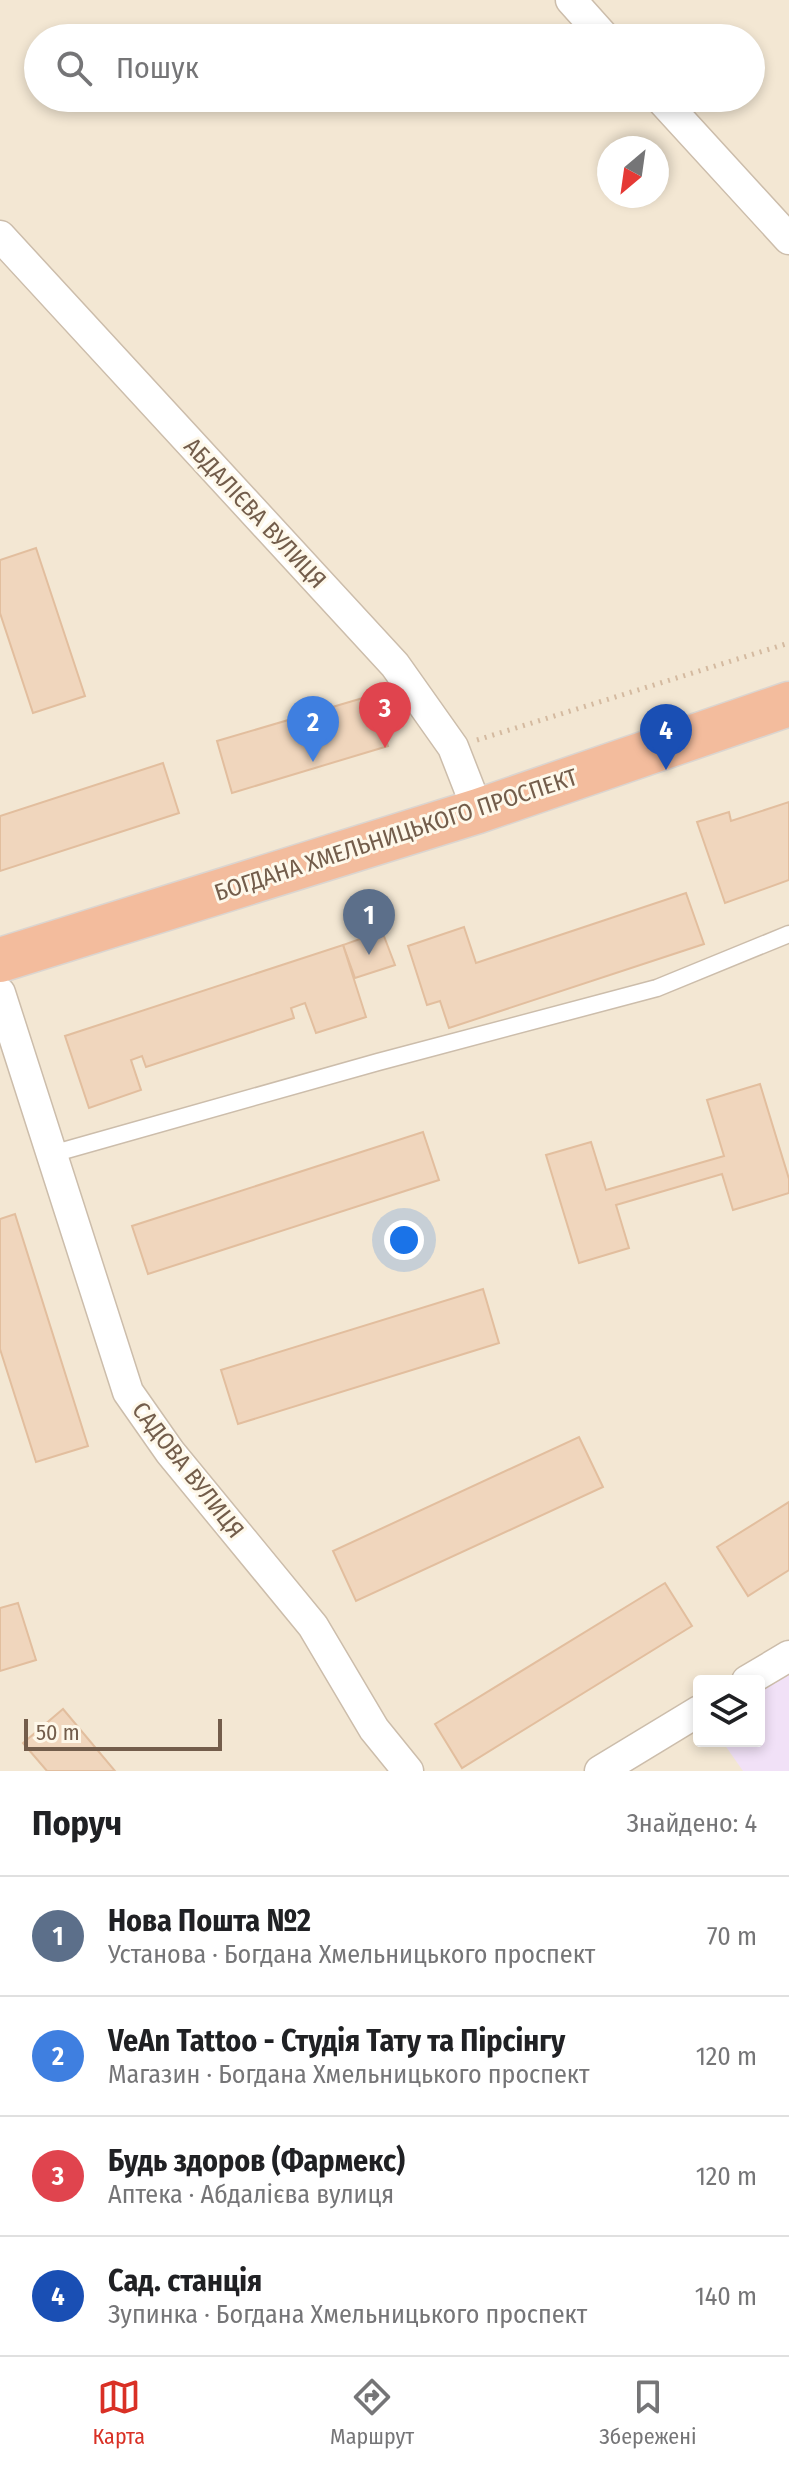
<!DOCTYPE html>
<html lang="uk">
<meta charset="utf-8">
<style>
:root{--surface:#fff;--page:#f6f6f6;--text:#202124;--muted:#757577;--line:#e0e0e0;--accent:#d93025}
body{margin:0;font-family:"Fira Sans Condensed",sans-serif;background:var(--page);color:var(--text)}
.controls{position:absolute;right:24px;bottom:24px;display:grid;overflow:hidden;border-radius:8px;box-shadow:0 4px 12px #0003}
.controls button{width:72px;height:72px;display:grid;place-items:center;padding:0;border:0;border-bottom:2px solid var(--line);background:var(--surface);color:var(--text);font:40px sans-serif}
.compass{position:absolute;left:597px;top:136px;width:72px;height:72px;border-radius:50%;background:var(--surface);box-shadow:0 4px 12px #0003;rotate:209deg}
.scale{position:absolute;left:24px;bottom:20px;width:198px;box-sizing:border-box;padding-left:8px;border:4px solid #735d4b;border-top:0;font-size:22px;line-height:28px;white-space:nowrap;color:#735d4b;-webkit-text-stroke:6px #fef8ea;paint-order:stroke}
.you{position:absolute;left:404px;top:1240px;width:28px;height:28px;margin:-20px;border:6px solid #fff;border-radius:50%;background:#1a73e8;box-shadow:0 0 0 12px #1a73e833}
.badge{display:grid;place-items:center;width:52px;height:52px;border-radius:50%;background:var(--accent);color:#fff;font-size:26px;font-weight:700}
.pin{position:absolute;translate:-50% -66px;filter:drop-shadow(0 2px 4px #0008)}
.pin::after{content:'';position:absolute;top:42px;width:28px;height:24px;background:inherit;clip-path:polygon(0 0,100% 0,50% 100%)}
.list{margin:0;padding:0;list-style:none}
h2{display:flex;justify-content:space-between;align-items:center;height:104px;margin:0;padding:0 32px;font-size:34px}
h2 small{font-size:26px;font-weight:400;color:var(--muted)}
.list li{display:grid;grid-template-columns:52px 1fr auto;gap:24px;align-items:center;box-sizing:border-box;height:120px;padding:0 32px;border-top:2px solid var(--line)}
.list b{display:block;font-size:30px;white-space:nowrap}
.list p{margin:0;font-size:26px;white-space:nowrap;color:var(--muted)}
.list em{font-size:26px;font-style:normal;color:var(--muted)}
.icon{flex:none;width:44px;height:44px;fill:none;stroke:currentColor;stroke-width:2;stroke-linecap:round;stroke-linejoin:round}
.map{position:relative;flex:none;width:789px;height:1771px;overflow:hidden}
.search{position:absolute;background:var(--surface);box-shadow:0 4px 12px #0003;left:24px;right:24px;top:24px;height:88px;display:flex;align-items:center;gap:20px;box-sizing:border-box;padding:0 28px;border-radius:44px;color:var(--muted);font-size:30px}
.sheet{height:584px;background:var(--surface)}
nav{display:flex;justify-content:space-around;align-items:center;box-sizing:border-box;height:112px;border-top:2px solid var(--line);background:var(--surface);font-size:22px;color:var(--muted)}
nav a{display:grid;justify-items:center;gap:4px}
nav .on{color:var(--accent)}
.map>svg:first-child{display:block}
</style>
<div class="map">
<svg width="789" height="1771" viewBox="0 0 789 1771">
<rect width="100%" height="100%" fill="#fbf5e4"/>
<path fill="#f3e7d3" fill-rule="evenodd" d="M 0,0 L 789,0 L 789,1771 L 0,1771 ZM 38,38 L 751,38 L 751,98 L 38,98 ZM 609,148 L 657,148 L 657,196 L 609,196 ZM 699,1681 L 759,1681 L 759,1741 L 699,1741 Z"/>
<polygon fill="#f1e1f7" points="789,1669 789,1771 743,1771 722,1741 759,1741 759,1688"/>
<g fill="#f0d6bd" stroke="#e2be9e" stroke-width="2">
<polygon points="36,548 85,696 33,713 0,613 0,560"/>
<polygon points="373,695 388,746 232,793 217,741"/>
<polygon points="163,763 179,813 0,871 0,816"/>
<polygon points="789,802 789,880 725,903 697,822 729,812 731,821"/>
<polygon points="686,893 704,944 449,1028 440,1001 427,1005 408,946 464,927 476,963"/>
<polygon points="382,931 395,965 355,978 343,945"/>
<polygon points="343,945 366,1017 316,1033 305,1003 291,1008 294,1018 146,1067 142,1056 131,1060 141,1090 89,1108 65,1036"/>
<polygon points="760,1084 789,1179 789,1193 733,1210 722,1174 616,1205 629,1248 579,1263 546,1155 591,1142 606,1190 724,1156 707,1100"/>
<polygon points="423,1132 439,1180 148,1274 132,1226"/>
<polygon points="15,1214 88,1446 36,1462 0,1349 0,1219"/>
<polygon points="483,1289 499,1343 238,1424 221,1370"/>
<polygon points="579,1437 603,1487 356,1601 333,1551"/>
<polygon points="789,1502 789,1570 748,1596 717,1547"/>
<polygon points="665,1583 692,1626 462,1768 435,1724"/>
<polygon points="18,1603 36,1660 0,1671 0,1608"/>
<polygon points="63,1709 115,1771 47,1771 23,1743"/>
</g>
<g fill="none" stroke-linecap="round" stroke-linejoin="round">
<g stroke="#ccbdab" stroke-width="19">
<polyline id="lane" points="52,1154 378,1062 657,988 789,934"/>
</g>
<g stroke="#ccbdab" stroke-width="33">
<g id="street">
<polyline points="571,0 605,38"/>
<polyline points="660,98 789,239"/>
<polyline points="0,236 395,665 453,747 478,811"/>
<polyline points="0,993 128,1392 170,1452 313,1626 374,1729 408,1771"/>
<polyline points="747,1681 789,1656"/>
<polyline points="600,1771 699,1711"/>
</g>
</g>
<g stroke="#dbd5d0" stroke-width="47">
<polyline id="highway" points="0,960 478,811 789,704"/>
</g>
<polyline stroke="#d4baa0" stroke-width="5" stroke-dasharray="2 6" stroke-linecap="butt" points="477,740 789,643"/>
<use href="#lane" stroke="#fff" stroke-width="16"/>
<use href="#street" stroke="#fff" stroke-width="30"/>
<use href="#highway" stroke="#f3bc9d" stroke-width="44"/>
</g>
<g text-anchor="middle" stroke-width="6" stroke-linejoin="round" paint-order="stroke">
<g font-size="24" fill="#735d4b" stroke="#fef8ea">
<text transform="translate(255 513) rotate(47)" y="8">АБДАЛІЄВА ВУЛИЦЯ</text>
<text transform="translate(396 835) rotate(-18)" y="8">БОГДАНА ХМЕЛЬНИЦЬКОГО ПРОСПЕКТ</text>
<text transform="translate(188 1470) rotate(52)" y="8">САДОВА ВУЛИЦЯ</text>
</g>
</g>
</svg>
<div class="controls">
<button><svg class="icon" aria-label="layers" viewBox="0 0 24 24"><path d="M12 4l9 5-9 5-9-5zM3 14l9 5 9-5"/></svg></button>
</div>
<svg class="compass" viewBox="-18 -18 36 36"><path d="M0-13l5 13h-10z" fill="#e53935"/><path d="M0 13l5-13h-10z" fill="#757577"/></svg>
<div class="scale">50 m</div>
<div class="you"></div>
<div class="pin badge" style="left:369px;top:955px;background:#5c6f8a">1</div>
<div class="pin badge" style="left:313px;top:762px;background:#3f7fe0">2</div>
<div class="pin badge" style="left:385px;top:748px;background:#e0444e">3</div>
<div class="pin badge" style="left:666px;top:770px;background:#1a4fb4">4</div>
<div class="search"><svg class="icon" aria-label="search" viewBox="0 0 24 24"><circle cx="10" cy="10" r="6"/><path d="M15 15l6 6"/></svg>Пошук</div>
</div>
<section class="sheet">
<h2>Поруч<small>Знайдено: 4</small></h2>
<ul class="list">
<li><span class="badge" style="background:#5c6f8a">1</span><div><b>Нова Пошта №2</b><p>Установа · Богдана Хмельницького проспект</p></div><em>70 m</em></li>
<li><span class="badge" style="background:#3f7fe0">2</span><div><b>VeAn Tattoo - Студія Тату та Пірсінгу</b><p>Магазин · Богдана Хмельницького проспект</p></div><em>120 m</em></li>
<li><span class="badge" style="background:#e0444e">3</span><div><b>Будь здоров (Фармекс)</b><p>Аптека · Абдалієва вулиця</p></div><em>120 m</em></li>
<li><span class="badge" style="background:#1a4fb4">4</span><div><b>Сад. станція</b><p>Зупинка · Богдана Хмельницького проспект</p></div><em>140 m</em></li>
</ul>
</section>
<nav>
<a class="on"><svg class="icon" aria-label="map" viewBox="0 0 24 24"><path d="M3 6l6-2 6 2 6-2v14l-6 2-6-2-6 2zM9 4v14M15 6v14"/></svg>Карта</a>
<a><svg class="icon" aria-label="directions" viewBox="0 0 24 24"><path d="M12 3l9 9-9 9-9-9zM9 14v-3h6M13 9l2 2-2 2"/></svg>Маршрут</a>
<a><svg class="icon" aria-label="saved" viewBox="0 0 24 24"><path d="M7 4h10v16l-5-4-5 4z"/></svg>Збережені</a>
</nav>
